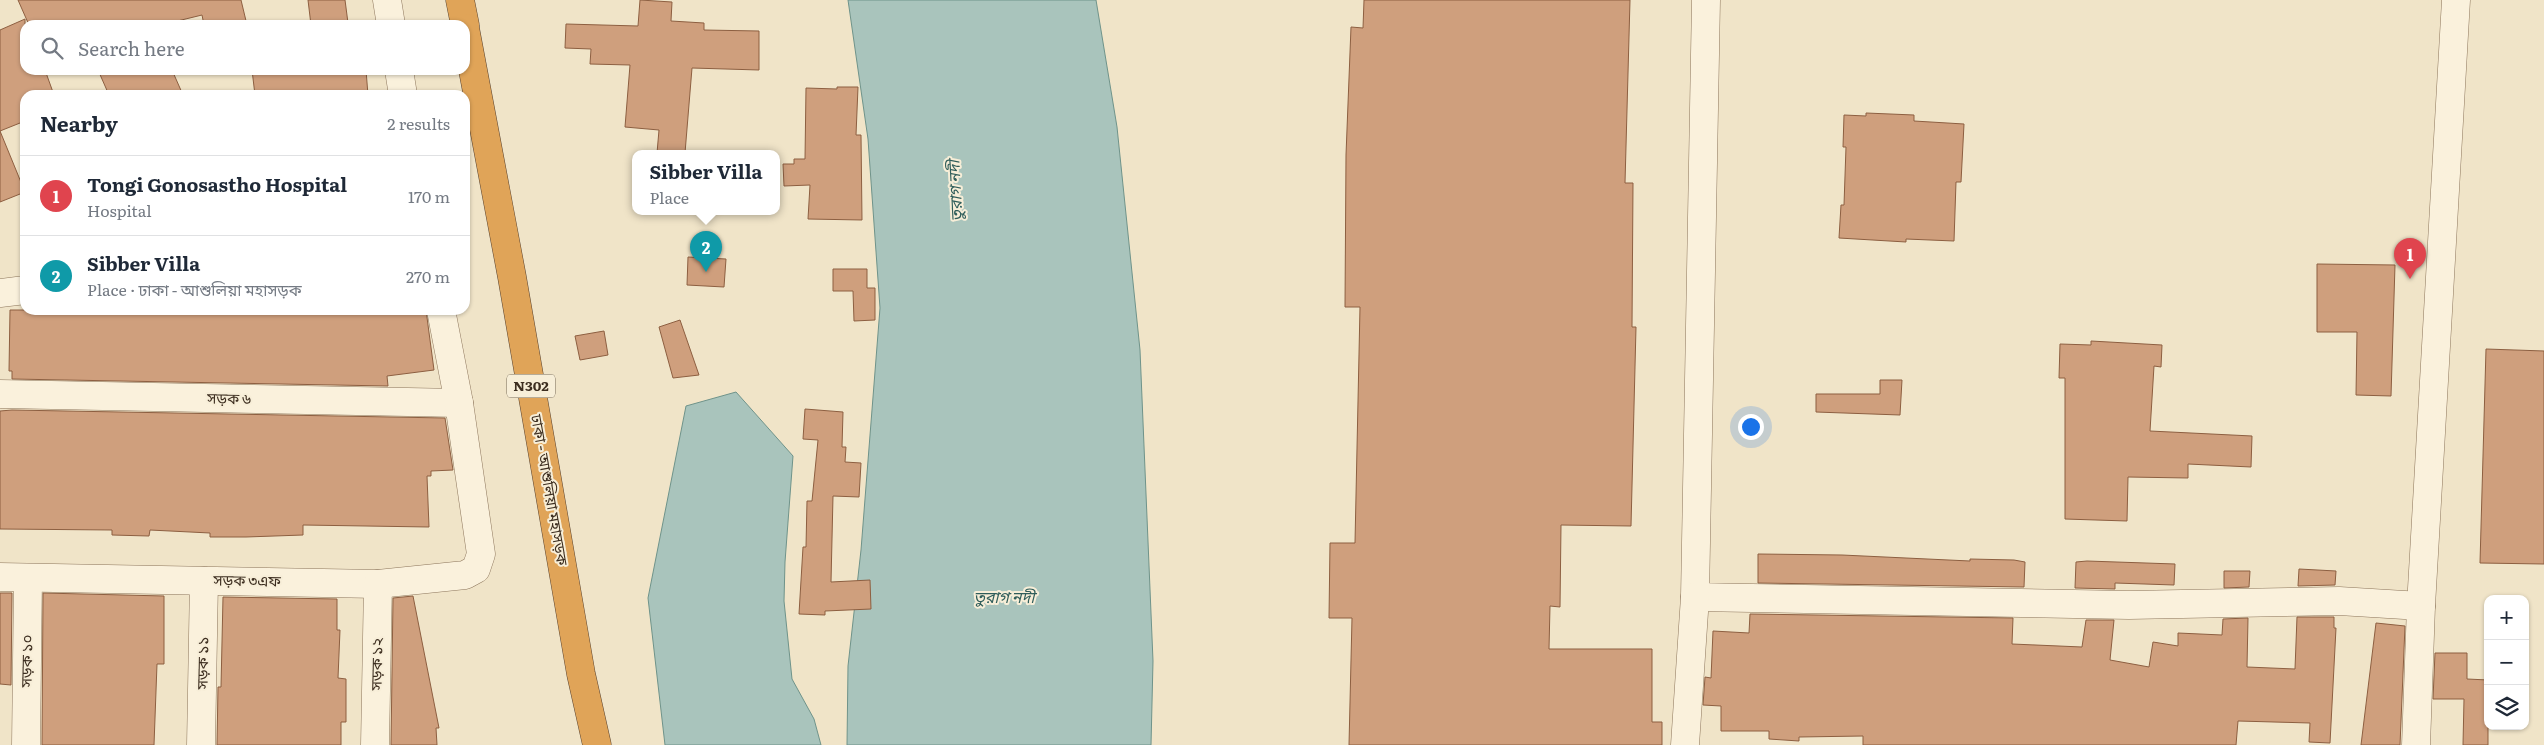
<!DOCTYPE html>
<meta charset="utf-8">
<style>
:root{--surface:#fff;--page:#f2f2f3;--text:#1f2937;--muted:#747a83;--line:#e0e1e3;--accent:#9e2a2b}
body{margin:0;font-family:Literata,"Noto Sans Bengali",serif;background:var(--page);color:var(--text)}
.controls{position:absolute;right:15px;bottom:15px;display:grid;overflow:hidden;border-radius:10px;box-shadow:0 1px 4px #0004}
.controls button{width:45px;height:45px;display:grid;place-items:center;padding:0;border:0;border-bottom:1px solid var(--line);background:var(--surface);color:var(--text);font:25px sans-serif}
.you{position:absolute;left:1750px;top:426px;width:18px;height:18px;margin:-12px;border:4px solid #fff;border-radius:50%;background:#1a73e8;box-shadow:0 0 0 8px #1a73e833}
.badge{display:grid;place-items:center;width:32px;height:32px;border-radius:50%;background:var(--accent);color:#fff;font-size:16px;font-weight:700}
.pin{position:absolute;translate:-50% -41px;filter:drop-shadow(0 1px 2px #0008)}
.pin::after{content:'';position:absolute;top:26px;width:18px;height:15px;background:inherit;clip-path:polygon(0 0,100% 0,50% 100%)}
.popup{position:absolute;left:632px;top:150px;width:148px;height:65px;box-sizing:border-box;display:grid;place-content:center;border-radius:10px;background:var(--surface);filter:drop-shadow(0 1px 4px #0005);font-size:16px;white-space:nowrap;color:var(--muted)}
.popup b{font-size:19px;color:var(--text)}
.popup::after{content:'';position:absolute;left:50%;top:100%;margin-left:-10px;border:10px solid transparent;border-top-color:var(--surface)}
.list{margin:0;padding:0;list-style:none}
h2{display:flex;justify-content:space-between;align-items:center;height:65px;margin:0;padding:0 20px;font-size:21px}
h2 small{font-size:16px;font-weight:400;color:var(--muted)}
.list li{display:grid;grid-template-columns:32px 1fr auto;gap:15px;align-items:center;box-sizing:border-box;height:80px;padding:0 20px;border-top:1px solid var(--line)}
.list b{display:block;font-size:19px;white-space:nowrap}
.list p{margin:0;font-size:16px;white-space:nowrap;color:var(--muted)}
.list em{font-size:16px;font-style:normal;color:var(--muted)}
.icon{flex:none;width:28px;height:28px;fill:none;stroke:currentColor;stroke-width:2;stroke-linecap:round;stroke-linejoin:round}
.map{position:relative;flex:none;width:2544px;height:745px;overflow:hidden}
.search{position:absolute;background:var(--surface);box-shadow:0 1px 4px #0004;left:20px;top:20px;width:450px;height:55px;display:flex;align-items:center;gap:12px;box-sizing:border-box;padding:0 18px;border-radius:15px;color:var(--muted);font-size:19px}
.panel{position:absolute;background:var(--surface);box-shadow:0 1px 4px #0004;left:20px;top:90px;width:450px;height:225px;border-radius:15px}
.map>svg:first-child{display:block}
</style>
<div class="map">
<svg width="2544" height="745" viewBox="0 0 2544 745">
<rect width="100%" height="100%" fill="#f0e4c8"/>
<g fill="#a9c4bc" stroke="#6f938a">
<polygon points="848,0 1096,0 1117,127 1140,350 1153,661 1151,745 847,745 848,666 861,550 880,308 868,139"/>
<polygon points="736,392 793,456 785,562 784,601 792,679 814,719 821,745 665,745 648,598 686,406"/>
</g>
<g fill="#cf9f7d" stroke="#8d5f41">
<polygon points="18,0 241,0 247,25 204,25 202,15 161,25 29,25"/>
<polygon points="308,0 345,0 348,23 311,25"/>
<polygon points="640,0 672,2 671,21 704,23 704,30 759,31 759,70 692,68 685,153 657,153 659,130 625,127 630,65 590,64 591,49 565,48 566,24 638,26"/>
<polygon points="1364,0 1630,0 1625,183 1633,183 1632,327 1636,327 1631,526 1561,525 1560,607 1550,606 1549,649 1652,649 1652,722 1662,722 1662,745 1349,745 1352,618 1329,618 1330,543 1355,543 1360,307 1345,307 1346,155 1351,27 1363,28"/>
<polygon points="25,19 25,70 45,70 54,95 25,95 25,121 0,131 25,192 0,202 0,30"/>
<polygon points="98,70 172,70 183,95 109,95"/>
<polygon points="252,70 366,70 368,95 255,95"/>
<polygon points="837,87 858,87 856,135 861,135 862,220 808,219 810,185 784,186 783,164 794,164 794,159 805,159 806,88 837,89"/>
<polygon points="1866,113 1914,115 1914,121 1964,124 1961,182 1956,182 1954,241 1906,239 1906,242 1839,238 1841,205 1844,205 1846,147 1843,147 1844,115 1866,116"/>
<polygon points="688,257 726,259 724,287 687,285"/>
<polygon points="2317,264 2395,265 2391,396 2356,395 2357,332 2317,332"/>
<polygon points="833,269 867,269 867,288 875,288 875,320 854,321 853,291 833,291"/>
<polygon points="10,310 51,310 51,314 108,314 107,310 226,310 226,313 294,310 426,310 434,370 387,376 388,386 12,379 12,371 9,371"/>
<polygon points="680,320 699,375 673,378 659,327"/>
<polygon points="604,331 608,355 580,360 575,336"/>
<polygon points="2091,341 2162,345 2161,367 2154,366 2150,431 2252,436 2251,467 2188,464 2188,478 2128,477 2127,521 2065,519 2065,378 2059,378 2060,344 2091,345"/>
<polygon points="2486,349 2544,351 2544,564 2480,563"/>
<polygon points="1880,380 1902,380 1900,415 1816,412 1816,394 1880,394"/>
<polygon points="805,409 843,412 842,447 846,447 845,462 861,463 859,497 833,496 831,582 870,580 871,609 825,611 825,615 799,614 803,547 806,547 807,501 812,501 818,440 803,439"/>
<polygon points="12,410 445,418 453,470 431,471 431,476 427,476 429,527 303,525 303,535 246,537 210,537 210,533 150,530 149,536 112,535 112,530 0,529 0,411"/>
<polygon points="1758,554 1842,555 1970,561 1970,559 2014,560 2025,562 2024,587 1758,583"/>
<polygon points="2087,561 2175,564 2174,585 2115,583 2115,589 2075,588 2076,562"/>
<polygon points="2299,569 2336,571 2335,585 2298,586"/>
<polygon points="2224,571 2250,571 2249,587 2224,588"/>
<polygon points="0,593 12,593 11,685 0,684"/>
<polygon points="43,593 164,596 164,664 157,664 154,745 42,745"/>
<polygon points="413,596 439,728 436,728 437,745 391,745 393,598"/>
<polygon points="223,597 337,599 337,630 340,630 338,678 346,679 346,722 341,722 341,745 217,745 218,687 221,687"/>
<polygon points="1750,614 2013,618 2012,644 2082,647 2086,620 2114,620 2110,660 2149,667 2153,642 2178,646 2178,633 2222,635 2223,619 2248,618 2247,667 2295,669 2297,617 2334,617 2334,628 2336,628 2330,743 2309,742 2310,723 2238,721 2236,745 1863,745 1863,736 1799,737 1799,741 1769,739 1769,731 1721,731 1721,706 1703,705 1705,677 1711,678 1713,631 1749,633"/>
<polygon points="2376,623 2405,626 2400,745 2361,745"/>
<polygon points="2435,653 2467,653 2467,679 2488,680 2486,706 2488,706 2488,745 2463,745 2464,699 2433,699"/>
</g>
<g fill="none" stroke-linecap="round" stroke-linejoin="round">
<g stroke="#8d765c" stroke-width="29">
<g id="minor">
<polyline points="387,0 391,25"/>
<polyline points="1706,0 1695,597 2129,605 2339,601 2421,606"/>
<polyline points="399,70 403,95"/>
<polyline points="0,293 25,290"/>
<polyline points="0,394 459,403"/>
<polyline points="0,577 378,584 465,575 476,569 481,554 459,403 441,310"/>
<polyline points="26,745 28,578"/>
<polyline points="201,745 204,581"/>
<polyline points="375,745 378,584"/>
<polyline points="1685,745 1695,597"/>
<polyline points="2416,745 2421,606 2456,0"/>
</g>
</g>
<g stroke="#5b4430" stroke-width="29">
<g id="highway">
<polyline points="460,0 465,25"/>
<polyline points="465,28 512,277 581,674 597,745"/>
</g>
</g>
<use href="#minor" stroke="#faf1dc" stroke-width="28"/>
<use href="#highway" stroke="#e0a458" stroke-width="28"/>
</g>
<g text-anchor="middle" stroke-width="4" stroke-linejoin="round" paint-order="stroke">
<rect fill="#f7eed8" stroke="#756857" stroke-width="1" x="507" y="374.5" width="48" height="23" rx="4"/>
<g font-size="14" font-weight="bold" fill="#3d2e20">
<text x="531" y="391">N302</text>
</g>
<g font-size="15" fill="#3d2e20" stroke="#f7eed8">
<text transform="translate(229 399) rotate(1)" y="5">সড়ক ৬</text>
<text transform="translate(549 490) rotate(80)" y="5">ঢাকা - আশুলিয়া মহাসড়ক</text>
<text transform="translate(247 581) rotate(1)" y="5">সড়ক ৩এফ</text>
<text transform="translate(27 661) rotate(-89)" y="5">সড়ক ১০</text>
<text transform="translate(203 663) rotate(-89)" y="5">সড়ক ১১</text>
<text transform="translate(377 664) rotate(-89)" y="5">সড়ক ১২</text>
</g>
<g font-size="16" font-style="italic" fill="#2f5d5a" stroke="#f7eed8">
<text transform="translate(955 191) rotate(-93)" y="6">তুরাগ নদী</text>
<text x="1004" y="603">তুরাগ নদী</text>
</g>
</g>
</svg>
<div class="controls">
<button>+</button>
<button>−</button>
<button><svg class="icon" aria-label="layers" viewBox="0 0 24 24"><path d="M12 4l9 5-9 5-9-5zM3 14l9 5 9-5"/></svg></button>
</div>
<div class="you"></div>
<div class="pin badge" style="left:2410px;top:279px;background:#e0444e">1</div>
<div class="pin badge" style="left:706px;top:272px;background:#0f9aa8">2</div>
<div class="popup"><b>Sibber Villa</b>Place</div>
<div class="search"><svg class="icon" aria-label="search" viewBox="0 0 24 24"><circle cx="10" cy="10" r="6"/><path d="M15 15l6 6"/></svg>Search here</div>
<section class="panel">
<h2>Nearby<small>2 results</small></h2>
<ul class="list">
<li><span class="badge" style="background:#e0444e">1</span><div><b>Tongi Gonosastho Hospital</b><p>Hospital</p></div><em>170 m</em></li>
<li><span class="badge" style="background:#0f9aa8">2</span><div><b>Sibber Villa</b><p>Place · ঢাকা - আশুলিয়া মহাসড়ক</p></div><em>270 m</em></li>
</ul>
</section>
</div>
